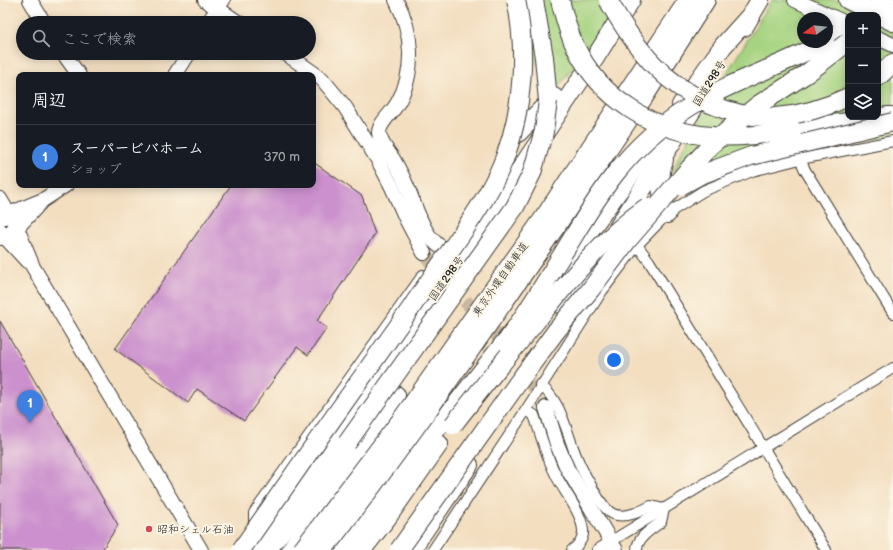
<!DOCTYPE html>
<html lang="ja">
<meta charset="utf-8">
<style>
:root{--surface:#171b24;--page:#20242c;--text:#f1f3f6;--muted:#9ea1a6;--line:#363941;--accent:#ea580c}
body{margin:0;font-family:"Balsamiq Sans","Klee One",sans-serif;background:var(--page);color:var(--text)}
.controls{position:absolute;right:12px;top:12px;display:grid;overflow:hidden;border-radius:8px;box-shadow:0 2px 10px #0003}
.controls button{width:36px;height:36px;display:grid;place-items:center;padding:0;border:0;border-bottom:1px solid var(--line);background:var(--surface);color:var(--text);font:20px sans-serif}
.compass{position:absolute;left:797px;top:12px;width:36px;height:36px;border-radius:50%;background:var(--surface);box-shadow:0 2px 10px #0003;rotate:255deg}
.you{position:absolute;left:614px;top:360px;width:14px;height:14px;margin:-10px;border:3px solid #fff;border-radius:50%;background:#1a73e8;box-shadow:0 0 0 6px #1a73e833}
.badge{display:grid;place-items:center;width:26px;height:26px;border-radius:50%;background:var(--accent);color:#fff;font-size:13px;font-weight:700}
.pin{position:absolute;translate:-50% -33px;filter:drop-shadow(0 1px 2px #0008)}
.pin::after{content:'';position:absolute;top:21px;width:14px;height:12px;background:inherit;clip-path:polygon(0 0,100% 0,50% 100%)}
.list{margin:0;padding:0;list-style:none}
h2{display:flex;justify-content:space-between;align-items:center;height:52px;margin:0;padding:0 16px;font-size:17px}
h2 small{font-size:13px;font-weight:400;color:var(--muted)}
.list li{display:grid;grid-template-columns:26px 1fr auto;gap:12px;align-items:center;box-sizing:border-box;height:64px;padding:0 16px;border-top:1px solid var(--line)}
.list b{display:block;font-size:15px;white-space:nowrap}
.list p{margin:0;font-size:13px;white-space:nowrap;color:var(--muted)}
.list em{font-size:13px;font-style:normal;color:var(--muted)}
.icon{flex:none;width:22px;height:22px;fill:none;stroke:currentColor;stroke-width:2;stroke-linecap:round;stroke-linejoin:round}
.map{position:relative;flex:none;width:893px;height:550px;overflow:hidden}
.search{position:absolute;background:var(--surface);box-shadow:0 2px 10px #0003;left:16px;top:16px;width:300px;height:44px;display:flex;align-items:center;gap:10px;box-sizing:border-box;padding:0 14px;border-radius:22px;color:var(--muted);font-size:15px}
.panel{position:absolute;background:var(--surface);box-shadow:0 2px 10px #0003;left:16px;top:72px;width:300px;height:116px;border-radius:8px}
.map>svg:first-child{display:block}
</style>
<div class="map">
<svg width="893" height="550" viewBox="0 0 893 550">
<rect width="100%" height="100%" fill="#fcf5e5"/>
<filter id="ink" filterUnits="userSpaceOnUse"><feTurbulence type="fractalNoise" baseFrequency=".025" numOctaves="2"/><feDisplacementMap in="SourceGraphic" scale="8" xChannelSelector="R" yChannelSelector="G"/><feConvolveMatrix kernelMatrix="1 2 1 2 8 2 1 2 1" color-interpolation-filters="sRGB"/></filter>
<filter id="wash" filterUnits="userSpaceOnUse"><feTurbulence type="fractalNoise" baseFrequency=".012" numOctaves="4" result="noise"/><feDisplacementMap in="SourceGraphic" scale="16" xChannelSelector="R" yChannelSelector="G"/><feGaussianBlur stdDeviation="0.9" result="paint"/><feColorMatrix in="noise" values="0 0 0 0 0 0 0 0 0 0 0 0 0 0 0 0 0 1.4 0 .05"/><feComposite in="paint" operator="in"/></filter>
<g filter="url(#wash)">
<rect width="100%" height="100%" fill="#f3dec0"/>
<g fill="#a5d380" stroke="#60784e" fill-rule="evenodd">
<polygon points="511,0 621,0 603,27 559,86 531,57"/>
<path d="M 772,0 L 893,0 L 893,137 L 833,147 L 759,165 L 703,186 L 670,185 L 678,158 L 720,84 ZM 848,15 L 878,15 L 878,117 L 848,117 ZM 803,18 L 827,18 L 827,42 L 803,42 Z"/>
</g>
<g id="blocks">
<g fill="#cb90cd">
<polygon points="313,162 362,196 375,234 317,321 327,328 308,355 297,347 244,421 197,389 188,403 115,349 231,185 313,185"/>
<polygon points="0,321 118,525 102,550 0,550"/>
</g>
</g>
</g>
<g filter="url(#ink)">
<use href="#blocks" fill-opacity="0" stroke="#3c3935" stroke-width="1"/>
<g fill="none" stroke-linecap="round" stroke-linejoin="round">
<polyline stroke="#c8b79f" stroke-width="14" stroke-dasharray="14 7" stroke-linecap="butt" points="424,253 448,283 493,330 524,368 546,408"/>
<g stroke="#3c3935" stroke-width="12">
<g id="street">
<polyline points="800,159 805,170 893,313"/>
<polyline points="637,245 649,261 826,550"/>
<path d="M 540,385 C 562,401 567,435 577,458 C 582,471 590,484 597,496 C 601,502 606,511 613,514 C 625,519 640,512 651,506 L 664,509 L 661,522 C 652,529 637,537 637,550"/>
<path d="M 526,410 L 534,415 C 541,435 546,456 556,475 C 564,492 581,511 583,530 C 584,538 578,546 572,550"/>
<polyline points="254,529 254,513 423,275"/>
<polyline points="433,550 526,410 602,291 637,245 667,214 703,191 752,171 800,159 893,141"/>
<polyline points="597,550 893,368"/>
</g>
</g>
<g stroke="#3c3935" stroke-width="16">
<g id="secondary">
<polyline points="30,0 44,23"/>
<polyline points="205,0 239,23"/>
<path d="M 396,0 C 413,32 416,72 397,104 C 392,113 380,122 379,132 C 379,142 388,151 393,159 C 397,166 401,173 404,180 C 412,197 417,215 426,231 C 430,238 435,243 442,248"/>
<polyline points="795,0 848,24"/>
<polyline points="208,23 223,0"/>
<polyline points="878,38 893,45"/>
<polyline points="63,53 79,75"/>
<polyline points="285,53 322,79 345,107 378,160 392,187 406,219 424,253"/>
<polyline points="175,75 189,53"/>
<polyline points="0,199 17,228 33,267 201,550"/>
<polyline points="0,219 9,214 43,200 66,185"/>
<polyline points="0,230 4,236 27,261"/>
<polyline points="0,238 17,228 40,203"/>
<polyline points="546,408 557,444 567,468 616,550"/>
</g>
</g>
<g stroke="#3c3935" stroke-width="20">
<g id="highway">
<polyline points="534,0 544,57 548,101"/>
<polyline points="848,0 893,22"/>
<polyline points="879,0 893,7"/>
<polyline points="744,27 760,0"/>
<polyline points="827,41 848,26"/>
<polyline points="878,77 893,63"/>
<polyline points="681,105 723,46 749,17"/>
<polyline points="793,130 888,116 893,116"/>
<polyline points="518,133 554,97"/>
<path d="M 664,160 C 657,178 662,195 667,214"/>
<polyline points="545,216 688,0"/>
<polyline points="557,225 644,97 706,0"/>
<polyline points="562,268 664,129"/>
<polyline points="566,310 698,101"/>
<polyline points="253,550 493,210 595,58 631,0"/>
<polyline points="266,550 272,544 311,494 347,443"/>
<polyline points="291,550 339,476 396,395"/>
<polyline points="342,550 515,329"/>
<polyline points="362,550 387,518 439,444"/>
<polyline points="411,550 469,465"/>
</g>
</g>
<use href="#street" stroke="#fff" stroke-width="10"/>
<use href="#secondary" stroke="#fff" stroke-width="14"/>
<use href="#highway" stroke="#fff" stroke-width="18"/>
<g stroke="#3c3935" stroke-width="20" stroke-linecap="butt">
<g id="highway-bridge">
<path d="M 560,0 C 564,16 568,32 575,46 C 600,99 654,132 711,136 C 739,138 766,134 793,130"/>
<path d="M 608,0 C 621,23 635,45 653,64 C 683,96 731,119 775,117 C 801,115 825,108 848,97"/>
<polyline points="543,138 548,101"/>
<polyline points="680,186 700,175 751,156 893,122"/>
<path d="M 506,342 C 524,316 541,290 557,263 C 576,233 593,202 615,174 C 636,147 662,124 691,106 C 733,80 782,66 825,42"/>
<path d="M 453,425 C 479,391 506,358 533,325 C 567,283 601,239 647,207"/>
<polyline points="347,443 515,207 532,173 545,127"/>
<path d="M 241,550 C 297,469 354,388 411,308 C 428,282 446,257 463,232 C 479,208 495,184 505,157 C 523,109 527,50 516,0"/>
<polyline points="302,550 401,420 545,216"/>
<path d="M 323,550 C 406,445 481,335 557,225"/>
<polyline points="399,550 517,384 556,331 591,289 627,241 690,168 711,145 735,124 758,105 806,74 848,42"/>
</g>
</g>
<use href="#highway-bridge" stroke="#fff" stroke-width="18"/>
</g>
</g>
<circle fill="#d1495b" stroke="#fcf5e5" stroke-width="1.5" cx="149" cy="529" r="4"/>
<g text-anchor="middle" stroke-width="4" stroke-linejoin="round" paint-order="stroke">
<g font-size="11" fill="#1c1c1c" stroke="#fcf5e5">
<text transform="translate(709 83) rotate(-58)" y="4">国道298号</text>
<text transform="translate(446 278) rotate(-55)" y="4">国道298号</text>
<text transform="translate(500 279) rotate(-55)" y="4">東京外環自動車道</text>
</g>
<g font-size="11" fill="#1c1c1c" stroke="#fcf5e5" text-anchor="start">
<text x="157" y="533">昭和シェル石油</text>
</g>
</g>
</svg>
<div class="controls">
<button>+</button>
<button>−</button>
<button><svg class="icon" aria-label="layers" viewBox="0 0 24 24"><path d="M12 4l9 5-9 5-9-5zM3 14l9 5 9-5"/></svg></button>
</div>
<svg class="compass" viewBox="-18 -18 36 36"><path d="M0-13l5 13h-10z" fill="#e53935"/><path d="M0 13l5-13h-10z" fill="#9ea1a6"/></svg>
<div class="you"></div>
<div class="pin badge" style="left:30px;top:423px;background:#3f7fe0">1</div>
<div class="search"><svg class="icon" aria-label="search" viewBox="0 0 24 24"><circle cx="10" cy="10" r="6"/><path d="M15 15l6 6"/></svg>ここで検索</div>
<section class="panel">
<h2>周辺<small></small></h2>
<ul class="list">
<li><span class="badge" style="background:#3f7fe0">1</span><div><b>スーパービバホーム</b><p>ショップ</p></div><em>370 m</em></li>
</ul>
</section>
</div>
